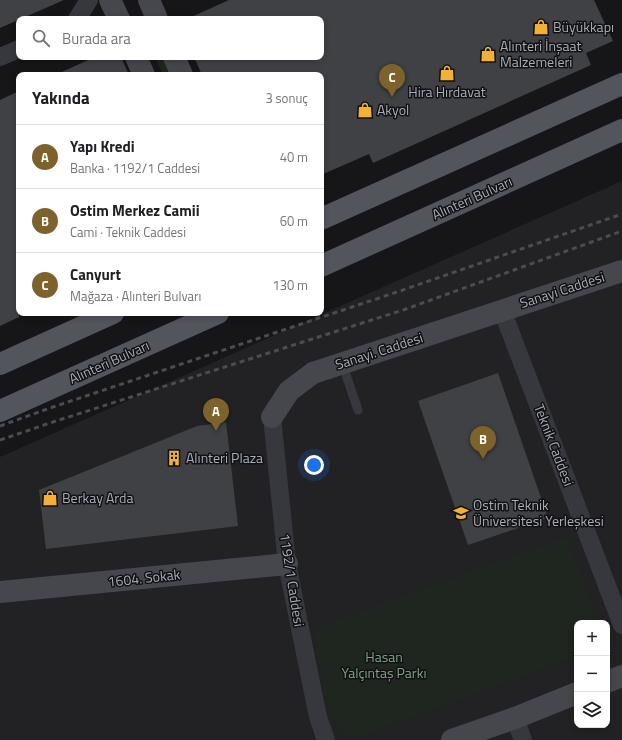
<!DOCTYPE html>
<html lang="tr">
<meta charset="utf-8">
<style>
:root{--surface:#fff;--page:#f6f6f6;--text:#202124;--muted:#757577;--line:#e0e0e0;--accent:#7e622b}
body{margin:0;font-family:"Titillium Web",sans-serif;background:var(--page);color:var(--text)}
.controls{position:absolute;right:12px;bottom:12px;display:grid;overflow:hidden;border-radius:8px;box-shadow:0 2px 6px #0003}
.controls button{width:36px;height:36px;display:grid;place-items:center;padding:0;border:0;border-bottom:1px solid var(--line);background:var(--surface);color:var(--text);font:20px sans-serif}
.you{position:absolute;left:314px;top:465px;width:14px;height:14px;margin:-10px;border:3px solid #fff;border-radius:50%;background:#1a73e8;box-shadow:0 0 0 6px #1a73e833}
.badge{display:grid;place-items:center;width:26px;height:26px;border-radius:50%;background:var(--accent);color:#fff;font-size:13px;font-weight:700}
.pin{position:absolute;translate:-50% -33px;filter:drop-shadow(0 1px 2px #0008)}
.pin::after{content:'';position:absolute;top:21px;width:14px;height:12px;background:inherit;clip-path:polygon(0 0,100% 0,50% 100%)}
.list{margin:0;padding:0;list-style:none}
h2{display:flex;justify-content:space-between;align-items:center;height:52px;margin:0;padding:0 16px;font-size:17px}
h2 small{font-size:13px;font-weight:400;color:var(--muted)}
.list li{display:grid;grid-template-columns:26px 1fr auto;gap:12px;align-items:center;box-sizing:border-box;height:64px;padding:0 16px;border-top:1px solid var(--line)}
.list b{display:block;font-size:15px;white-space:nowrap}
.list p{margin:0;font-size:13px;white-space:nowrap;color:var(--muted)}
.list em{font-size:13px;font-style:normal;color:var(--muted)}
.icon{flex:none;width:22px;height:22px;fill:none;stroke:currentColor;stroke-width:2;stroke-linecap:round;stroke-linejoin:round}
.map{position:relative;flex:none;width:622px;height:740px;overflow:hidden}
.search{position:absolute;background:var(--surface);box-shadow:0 2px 6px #0003;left:16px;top:16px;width:308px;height:44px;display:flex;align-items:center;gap:10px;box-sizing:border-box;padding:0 14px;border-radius:8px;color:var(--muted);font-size:15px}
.panel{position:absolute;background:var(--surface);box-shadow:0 2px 6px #0003;left:16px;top:72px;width:308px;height:244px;border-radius:8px}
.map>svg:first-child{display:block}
</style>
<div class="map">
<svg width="622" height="740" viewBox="0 0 622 740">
<rect width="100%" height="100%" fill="#161618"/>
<path fill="#222225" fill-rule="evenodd" d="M 622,181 L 622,740 L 0,740 L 0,457 ZM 577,623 L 607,623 L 607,725 L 577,725 Z"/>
<g fill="#1e261f">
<polygon points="155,57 166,57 174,75 163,75"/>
<path d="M 567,536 L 598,623 L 577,623 L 577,656 L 354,739 L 347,739 C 323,720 318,657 314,628 Z"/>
</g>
<g fill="#404145">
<polygon points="0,0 64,0 0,28"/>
<polygon points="229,0 594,0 613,41 586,53 591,65 373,163 369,154 321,175 321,75 202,75 194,57 321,57 321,19 187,19"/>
<polygon points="95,57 121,57 129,75 55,75"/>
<polygon points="19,91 19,317 0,326 0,100"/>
<polygon points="498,373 548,518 468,545 418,401"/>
<polygon points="226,422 238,526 46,549 39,490 197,426"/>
</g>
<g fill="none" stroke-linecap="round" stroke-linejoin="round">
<polyline stroke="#37383d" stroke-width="9" points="342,363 358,410"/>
<g stroke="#37383d" stroke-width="18">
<polyline points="77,19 89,0"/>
<polyline points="0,57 19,49"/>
<polyline points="502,310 622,625"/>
<polyline points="272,417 287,564 318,717 326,740"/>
<polyline points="515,718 523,740"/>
</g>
<g stroke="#45474d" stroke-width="22">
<polyline points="110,0 119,19"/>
<polyline points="149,0 157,19"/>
<polyline points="136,57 144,75"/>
<polyline points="174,57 182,75"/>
<polyline points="272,417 289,391 313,373 622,271"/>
<polyline points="0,592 287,564"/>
<polyline points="607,682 622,676"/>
<polyline points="452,740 515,718 577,693"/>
</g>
<g stroke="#53555c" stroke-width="22">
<polyline points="321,219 622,84"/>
<polyline points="321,266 622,130"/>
<polyline points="0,364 113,313"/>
<polyline points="0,411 218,313"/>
</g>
<g stroke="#4a4c52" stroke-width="3" stroke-dasharray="5 4" stroke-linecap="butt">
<polyline points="0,426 50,408 400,291 622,214"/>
<polyline points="0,440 56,421 406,309 622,231"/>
</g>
</g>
<defs>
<g id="shop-bare" transform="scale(1.2)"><path d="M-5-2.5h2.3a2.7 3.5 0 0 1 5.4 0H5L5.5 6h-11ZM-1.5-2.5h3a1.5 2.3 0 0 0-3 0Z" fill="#f2b134" stroke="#111113" stroke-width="2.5" paint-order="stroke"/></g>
<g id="building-bare" transform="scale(1.2)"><path d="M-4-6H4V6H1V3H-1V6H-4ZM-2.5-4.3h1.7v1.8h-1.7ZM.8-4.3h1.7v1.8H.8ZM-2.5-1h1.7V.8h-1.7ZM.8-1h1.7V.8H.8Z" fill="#f2b134" stroke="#111113" stroke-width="2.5" paint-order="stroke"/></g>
<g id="university-bare" transform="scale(1.2)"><path d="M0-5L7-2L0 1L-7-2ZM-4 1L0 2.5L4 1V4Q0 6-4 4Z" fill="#f2b134" stroke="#111113" stroke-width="2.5" paint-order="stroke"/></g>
</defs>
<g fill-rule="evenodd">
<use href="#shop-bare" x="541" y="27"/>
<use href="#shop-bare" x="488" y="54"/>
<use href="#shop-bare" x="447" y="73"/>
<use href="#shop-bare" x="365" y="110"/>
<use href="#building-bare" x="174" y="458"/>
<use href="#shop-bare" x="50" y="498"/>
<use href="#university-bare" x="461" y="513"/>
</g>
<g text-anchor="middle" stroke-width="3" stroke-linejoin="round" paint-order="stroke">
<g font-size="14" fill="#a8adb8" stroke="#111113" text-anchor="start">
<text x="553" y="32">Büyükkapı</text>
<text x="500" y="51">Alınteri İnşaat<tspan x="500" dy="16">Malzemeleri</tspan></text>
<text x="447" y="97" text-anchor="middle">Hira Hırdavat</text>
<text x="377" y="115">Akyol</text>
<text x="186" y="463">Alınteri Plaza</text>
<text x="62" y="503">Berkay Arda</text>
<text x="473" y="510">Ostim Teknik<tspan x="473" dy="16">Üniversitesi Yerleşkesi</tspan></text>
</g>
<g font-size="14" fill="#a8adb8" stroke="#111113">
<text transform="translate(472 198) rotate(-24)" y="5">Alınteri Bulvarı</text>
<text transform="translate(562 290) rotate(-18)" y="5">Sanayi Caddesi</text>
<text transform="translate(379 351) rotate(-18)" y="5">Sanayi. Caddesi</text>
<text transform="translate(109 362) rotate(-24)" y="5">Alınteri Bulvarı</text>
<text transform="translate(554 445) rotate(69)" y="5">Teknik Caddesi</text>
<text transform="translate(144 578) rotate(-6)" y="5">1604. Sokak</text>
<text transform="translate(292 580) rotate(81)" y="5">1192/1 Caddesi</text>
</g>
<g font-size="14" fill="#7fa381" stroke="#111113">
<text x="384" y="662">Hasan<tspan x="384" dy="16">Yalçıntaş Parkı</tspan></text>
</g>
</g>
</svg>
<div class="controls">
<button>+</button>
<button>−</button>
<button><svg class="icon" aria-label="layers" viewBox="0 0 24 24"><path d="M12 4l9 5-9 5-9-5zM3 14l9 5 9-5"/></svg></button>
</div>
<div class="you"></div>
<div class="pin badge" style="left:216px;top:431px">A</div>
<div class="pin badge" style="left:483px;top:459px">B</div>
<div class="pin badge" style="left:392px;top:97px">C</div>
<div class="search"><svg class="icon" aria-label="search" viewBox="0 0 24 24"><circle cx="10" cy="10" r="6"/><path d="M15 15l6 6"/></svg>Burada ara</div>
<section class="panel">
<h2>Yakında<small>3 sonuç</small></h2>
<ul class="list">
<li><span class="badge">A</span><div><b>Yapı Kredi</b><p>Banka · 1192/1 Caddesi</p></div><em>40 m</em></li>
<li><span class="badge">B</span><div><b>Ostim Merkez Camii</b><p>Cami · Teknik Caddesi</p></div><em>60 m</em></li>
<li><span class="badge">C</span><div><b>Canyurt</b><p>Mağaza · Alınteri Bulvarı</p></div><em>130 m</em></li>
</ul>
</section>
</div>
